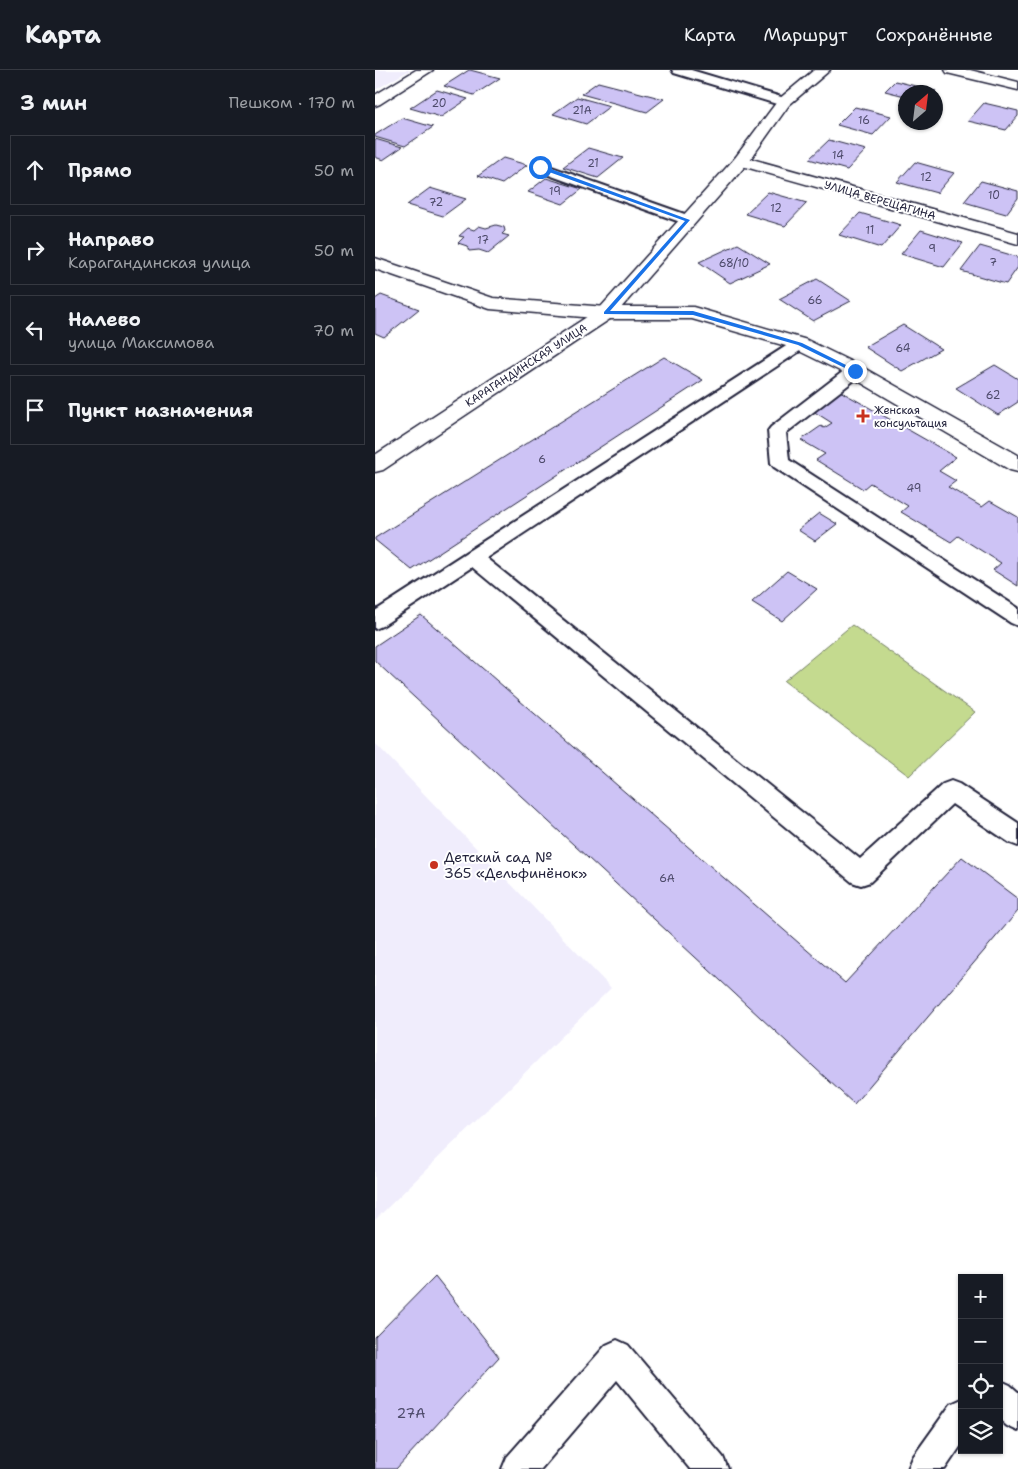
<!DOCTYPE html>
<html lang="ru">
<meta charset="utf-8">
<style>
:root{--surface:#171b24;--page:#20242c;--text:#f1f3f6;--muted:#9ea1a6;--line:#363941}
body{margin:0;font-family:"Shantell Sans",sans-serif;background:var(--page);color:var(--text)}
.controls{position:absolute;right:15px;bottom:15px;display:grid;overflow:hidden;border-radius:0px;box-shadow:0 1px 4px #0004}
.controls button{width:45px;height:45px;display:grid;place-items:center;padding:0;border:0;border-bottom:1px solid var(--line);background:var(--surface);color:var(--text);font:25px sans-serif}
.compass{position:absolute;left:523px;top:15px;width:45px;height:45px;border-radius:50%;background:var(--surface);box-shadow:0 1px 4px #0004;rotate:28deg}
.stop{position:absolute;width:15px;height:15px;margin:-11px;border:4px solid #1a73e8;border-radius:50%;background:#fff}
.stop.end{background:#1a73e8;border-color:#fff;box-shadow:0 1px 5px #0008}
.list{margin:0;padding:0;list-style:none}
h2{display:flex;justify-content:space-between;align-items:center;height:65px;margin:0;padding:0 20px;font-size:21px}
h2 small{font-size:16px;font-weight:400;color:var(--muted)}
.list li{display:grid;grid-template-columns:32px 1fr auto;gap:15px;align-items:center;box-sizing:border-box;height:70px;margin:0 10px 10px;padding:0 10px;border:1px solid var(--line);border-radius:0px}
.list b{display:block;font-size:19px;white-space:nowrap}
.list p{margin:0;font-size:16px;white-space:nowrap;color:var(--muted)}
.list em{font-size:16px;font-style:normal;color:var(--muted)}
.icon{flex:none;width:28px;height:28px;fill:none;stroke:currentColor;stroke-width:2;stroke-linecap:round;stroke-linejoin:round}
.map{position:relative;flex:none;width:643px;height:1399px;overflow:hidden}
header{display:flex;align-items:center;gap:30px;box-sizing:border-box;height:70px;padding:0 25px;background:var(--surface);border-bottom:1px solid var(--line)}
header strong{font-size:24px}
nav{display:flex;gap:28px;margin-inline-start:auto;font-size:18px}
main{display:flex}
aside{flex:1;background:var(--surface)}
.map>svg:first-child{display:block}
</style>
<header>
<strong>Карта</strong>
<nav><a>Карта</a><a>Маршрут</a><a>Сохранённые</a></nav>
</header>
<main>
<aside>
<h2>3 мин<small>Пешком · 170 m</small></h2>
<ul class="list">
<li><svg class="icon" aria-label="ahead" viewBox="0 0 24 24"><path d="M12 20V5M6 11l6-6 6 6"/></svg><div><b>Прямо</b></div><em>50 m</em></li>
<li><svg class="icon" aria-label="right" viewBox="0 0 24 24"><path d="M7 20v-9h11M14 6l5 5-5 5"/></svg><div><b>Направо</b><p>Карагандинская улица</p></div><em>50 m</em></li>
<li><svg class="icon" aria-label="left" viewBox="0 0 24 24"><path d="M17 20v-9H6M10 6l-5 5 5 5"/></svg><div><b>Налево</b><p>улица Максимова</p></div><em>70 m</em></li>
<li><svg class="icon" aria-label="arrive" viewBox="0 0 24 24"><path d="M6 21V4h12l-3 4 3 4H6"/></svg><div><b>Пункт назначения</b></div></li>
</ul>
</aside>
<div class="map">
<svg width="643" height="1399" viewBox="0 0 643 1399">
<rect width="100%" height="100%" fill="#fff"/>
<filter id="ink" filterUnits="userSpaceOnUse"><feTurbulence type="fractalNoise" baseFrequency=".02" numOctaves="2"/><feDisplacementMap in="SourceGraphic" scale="10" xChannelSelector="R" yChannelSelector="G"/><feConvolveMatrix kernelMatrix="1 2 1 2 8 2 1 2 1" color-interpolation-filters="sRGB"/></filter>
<g filter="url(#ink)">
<g fill="#f0edfc">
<polygon points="0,0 35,0 0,20"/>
<polygon points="0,673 236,918 0,1150"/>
</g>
<polygon fill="#c4da8f" stroke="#737e65" points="477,555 600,642 534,706 409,611"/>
<g fill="#cdc3f5" stroke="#22223b">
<polygon points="94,0 95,0 125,8 99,25 69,16"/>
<polygon points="520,11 561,21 530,22 530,26 510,21"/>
<polygon points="223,12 289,29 272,42 206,24"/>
<polygon points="62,20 93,29 66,47 35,38"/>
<polygon points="202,27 235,36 211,54 178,44"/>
<polygon points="609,33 643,41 643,46 631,60 593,51"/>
<polygon points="480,37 516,46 498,65 462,55"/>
<polygon points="27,48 58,57 30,76 0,67 0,65"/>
<polygon points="0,69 27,77 8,90 0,87"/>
<polygon points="454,70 491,80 472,100 434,89"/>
<polygon points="213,78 248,88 223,108 188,97"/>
<polygon points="128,88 152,95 127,114 103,106"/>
<polygon points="540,92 579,103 562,123 522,112"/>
<polygon points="171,108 207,119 188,134 153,122"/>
<polygon points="606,111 643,121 643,128 631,144 589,132"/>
<polygon points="55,118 91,129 68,146 32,135"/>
<polygon points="393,122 432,133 410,156 370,144"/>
<polygon points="485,143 526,155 506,178 464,165"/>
<polygon points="121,155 129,157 130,161 127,164 134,166 113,183 104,180 94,181 92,176 83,173 89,167 84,166 93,158 99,160 104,156 111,158"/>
<polygon points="546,160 588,173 569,197 526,184"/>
<polygon points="363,174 395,194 355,213 324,192"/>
<polygon points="605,176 643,187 643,197 631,214 586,201"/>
<polygon points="442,209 476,231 438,251 404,229"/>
<polygon points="6,225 44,239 9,267 0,263 0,229"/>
<polygon points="528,255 566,279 527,301 490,277"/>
<polygon points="289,287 328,310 37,500 0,470 0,468"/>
<polygon points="620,295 643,309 643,332 623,345 581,318"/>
<polygon points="465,321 581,387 564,401 581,411 573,417 607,437 615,431 643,447 643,516 618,500 626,493 583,466 576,472 526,442 533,436 495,413 488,419 441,390 450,384 426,370 446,356 449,358 457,353 438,341"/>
<polygon points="444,443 462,454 440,471 423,460"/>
<polygon points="412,501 442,519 407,551 377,532"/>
<polygon points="46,545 470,913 587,787 643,829 643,841 479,1034 0,591 0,576"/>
<polygon points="60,1206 124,1287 21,1399 0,1399 0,1267"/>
</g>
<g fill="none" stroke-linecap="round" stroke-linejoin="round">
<g stroke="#22223b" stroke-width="4">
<g id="service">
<polygon points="297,0 316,0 413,29 415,32 409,36 405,35 299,3"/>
<polygon points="165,93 318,147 320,150 318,153 308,153 160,100 158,97 160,94"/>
<polygon points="425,269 431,271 433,274 431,277 111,488 485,789 568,714 576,711 584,714 643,753 643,776 635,773 577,734 495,812 486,815 477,812 97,497 7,556 0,559 0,541 419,271"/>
<polygon points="480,296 486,297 488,301 486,305 411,363 414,390 643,538 643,556 636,553 399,397 396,393 393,361 396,357 474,297"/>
<polygon points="242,1270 253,1275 348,1387 353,1399 315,1399 242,1310 166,1399 127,1399 132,1387 231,1275"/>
<polygon points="624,1310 635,1315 643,1322 643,1361 632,1356 624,1349"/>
<polygon points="587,1329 587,1374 570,1399 533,1399 538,1387 576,1334"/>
</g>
</g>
<g stroke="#22223b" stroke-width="3">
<g id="minor">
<polygon points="41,0 58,0 5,34 0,36 0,25"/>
<polygon points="366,86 643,163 643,174 360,94 358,91 360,88"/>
<polygon points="0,188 118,228 231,237 318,237 432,270 487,297 643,385 643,402 635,400 473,305 418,278 317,249 231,249 115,239 0,199"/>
</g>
</g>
<g stroke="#22223b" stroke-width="3">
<polygon id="tertiary" points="439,0 455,0 414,35 372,94 238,247 8,400 0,402 0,385 224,239 360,88 404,29"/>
</g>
<g stroke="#22223b" stroke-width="3">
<polygon id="secondary" points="570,0 595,0 643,12 643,20 572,3"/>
</g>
<use href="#service" fill="#fff" fill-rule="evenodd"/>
<use href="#minor" fill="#fff" fill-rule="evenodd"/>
<use href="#tertiary" fill="#fff" fill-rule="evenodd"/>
<use href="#secondary" fill="#fff" fill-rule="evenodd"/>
</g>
</g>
<polygon fill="#1a73e8" points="165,95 315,150 235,241 318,241 427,273 483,301 478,302 423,275 318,245 229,244 229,242 310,151 163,98"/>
<g fill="#c8321e" stroke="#fff" stroke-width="2">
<path d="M485.5 338.5h5v5h5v5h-5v5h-5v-5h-5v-5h5z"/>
<circle cx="59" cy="795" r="5"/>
</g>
<g text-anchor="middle" stroke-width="4" stroke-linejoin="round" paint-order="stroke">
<g font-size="11" fill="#4d4a6a">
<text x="64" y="37">20</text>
<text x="207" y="44">21А</text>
<text x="489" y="54">16</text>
<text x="463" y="89">14</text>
<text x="218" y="97">21</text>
<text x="551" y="111">12</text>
<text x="180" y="125">19</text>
<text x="619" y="129">10</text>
<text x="61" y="136">72</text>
<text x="401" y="142">12</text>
<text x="495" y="164">11</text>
<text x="108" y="174">17</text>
<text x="557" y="182">9</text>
<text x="618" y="196">7</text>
<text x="359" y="197">68/10</text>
<text x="440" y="234">66</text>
<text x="528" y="282">64</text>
<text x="618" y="329">62</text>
<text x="167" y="393">6</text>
<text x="539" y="422">49</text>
<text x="292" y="812">6А</text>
</g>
<g font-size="11" fill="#22223b" stroke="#fff">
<text transform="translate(505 130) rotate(16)" y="4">УЛИЦА ВЕРЕЩАГИНА</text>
<text transform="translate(151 295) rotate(-33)" y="4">КАРАГАНДИНСКАЯ УЛИЦА</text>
</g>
<g font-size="11" fill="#22223b" stroke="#fff" text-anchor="start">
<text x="499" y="344">Женская<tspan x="499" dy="13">консультация</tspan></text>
</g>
<g font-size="14" fill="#22223b" stroke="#fff" text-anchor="start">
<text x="69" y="792">Детский сад №<tspan x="69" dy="16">365 «Дельфинёнок»</tspan></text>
</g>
<g font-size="14" fill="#4d4a6a">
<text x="36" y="1348">27А</text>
</g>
</g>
</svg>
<div class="controls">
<button>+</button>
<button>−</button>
<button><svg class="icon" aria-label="locate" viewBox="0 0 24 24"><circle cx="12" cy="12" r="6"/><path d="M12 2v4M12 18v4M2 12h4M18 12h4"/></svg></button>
<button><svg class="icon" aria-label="layers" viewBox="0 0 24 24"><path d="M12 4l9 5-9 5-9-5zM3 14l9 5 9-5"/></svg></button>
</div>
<svg class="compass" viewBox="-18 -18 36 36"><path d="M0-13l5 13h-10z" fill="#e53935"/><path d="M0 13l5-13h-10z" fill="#9ea1a6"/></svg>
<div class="stop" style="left:165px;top:97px"></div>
<div class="stop end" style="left:480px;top:301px"></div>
</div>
</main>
